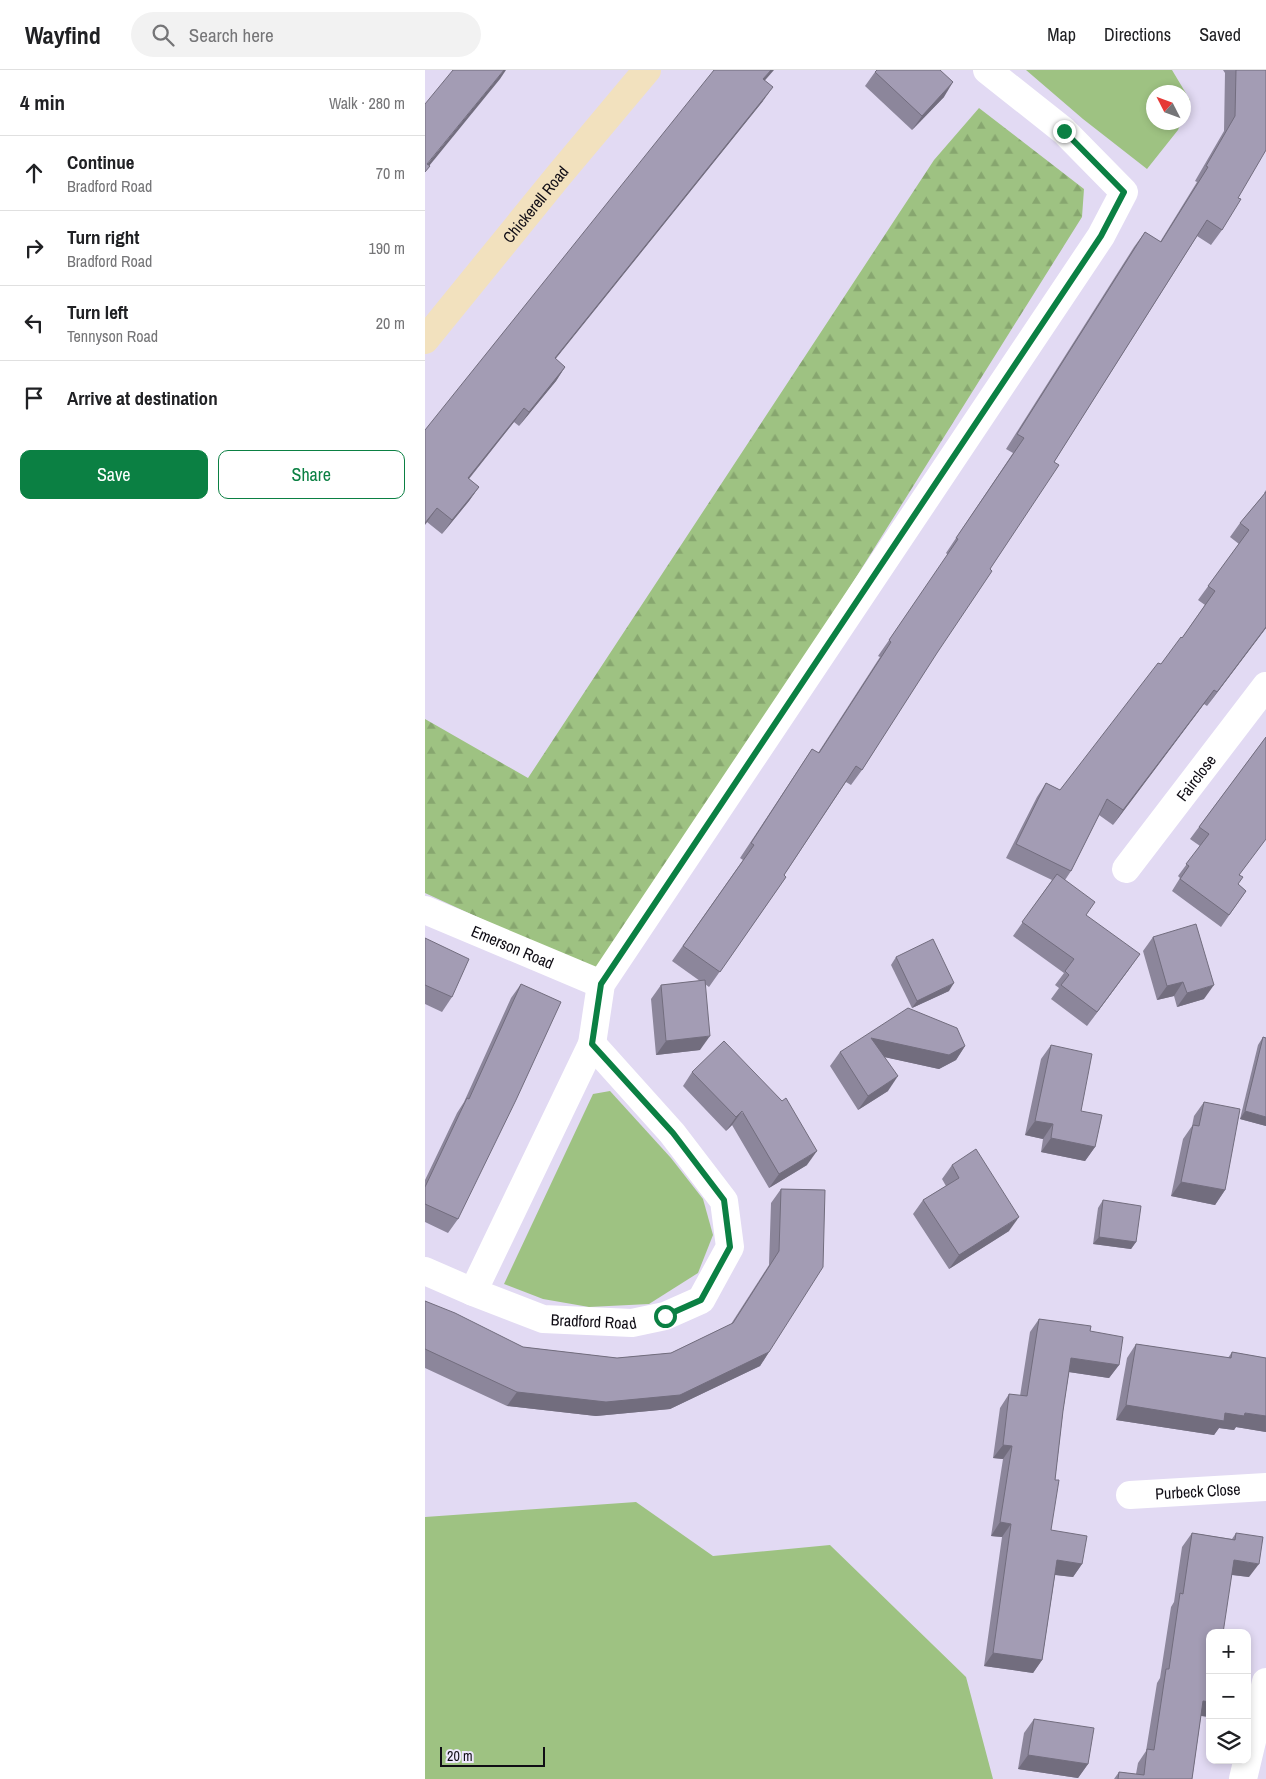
<!DOCTYPE html>
<meta charset="utf-8">
<style>
:root{--surface:#fff;--page:#f2f2f2;--text:#202124;--muted:#757577;--line:#e0e0e0;--accent:#0b8043}
body{margin:0;font-family:"Archivo Narrow",sans-serif;background:var(--page);color:var(--text)}
.controls{position:absolute;right:15px;bottom:15px;display:grid;overflow:hidden;border-radius:10px;box-shadow:0 2px 8px #0003}
.controls button{width:45px;height:45px;display:grid;place-items:center;padding:0;border:0;border-bottom:1px solid var(--line);background:var(--surface);color:var(--text);font:25px sans-serif}
.compass{position:absolute;left:721px;top:15px;width:45px;height:45px;border-radius:50%;background:var(--surface);box-shadow:0 2px 8px #0003;rotate:312deg}
.scale{position:absolute;left:15px;bottom:12px;width:105px;box-sizing:border-box;padding-left:5px;border:2px solid #100d15;border-top:0;font-size:14px;line-height:18px;white-space:nowrap;color:#100d15;-webkit-text-stroke:4px #eee8fd;paint-order:stroke}
.stop{position:absolute;width:15px;height:15px;margin:-11px;border:4px solid #0b8043;border-radius:50%;background:#fff}
.stop.end{background:#0b8043;border-color:#fff;box-shadow:0 1px 5px #0008}
.list{margin:0;padding:0;list-style:none}
h2{display:flex;justify-content:space-between;align-items:center;height:65px;margin:0;padding:0 20px;font-size:21px}
h2 small{font-size:16px;font-weight:400;color:var(--muted)}
.list li{display:grid;grid-template-columns:32px 1fr auto;gap:15px;align-items:center;box-sizing:border-box;height:75px;padding:0 20px;border-top:1px solid var(--line)}
.list b{display:block;font-size:19px;white-space:nowrap}
.list p{margin:0;font-size:16px;white-space:nowrap;color:var(--muted)}
.list em{font-size:16px;font-style:normal;color:var(--muted)}
.actions{display:flex;gap:10px;padding:15px 20px}
.actions a{flex:1;padding:11px 0;border:1px solid var(--accent);border-radius:10px;text-align:center;font-size:18px;color:var(--accent)}
.actions .main{background:var(--accent);color:#fff}
.icon{flex:none;width:28px;height:28px;fill:none;stroke:currentColor;stroke-width:2;stroke-linecap:round;stroke-linejoin:round}
.map{position:relative;flex:none;width:841px;height:1709px;overflow:hidden}
header{display:flex;align-items:center;gap:30px;box-sizing:border-box;height:70px;padding:0 25px;background:var(--surface);border-bottom:1px solid var(--line)}
header strong{font-size:24px}
nav{display:flex;gap:28px;margin-inline-start:auto;font-size:18px}
.search{width:350px;height:45px;background:var(--page);display:flex;align-items:center;gap:12px;box-sizing:border-box;padding:0 18px;border-radius:28px;color:var(--muted);font-size:19px}
main{display:flex}
aside{flex:1;background:var(--surface)}
.map>svg:first-child{display:block}
</style>
<header>
<strong>Wayfind</strong>
<div class="search"><svg class="icon" aria-label="search" viewBox="0 0 24 24"><circle cx="10" cy="10" r="6"/><path d="M15 15l6 6"/></svg>Search here</div>
<nav><a>Map</a><a>Directions</a><a>Saved</a></nav>
</header>
<main>
<aside>
<h2>4 min<small>Walk · 280 m</small></h2>
<ul class="list">
<li><svg class="icon" aria-label="ahead" viewBox="0 0 24 24"><path d="M12 20V5M6 11l6-6 6 6"/></svg><div><b>Continue</b><p>Bradford Road</p></div><em>70 m</em></li>
<li><svg class="icon" aria-label="right" viewBox="0 0 24 24"><path d="M7 20v-9h11M14 6l5 5-5 5"/></svg><div><b>Turn right</b><p>Bradford Road</p></div><em>190 m</em></li>
<li><svg class="icon" aria-label="left" viewBox="0 0 24 24"><path d="M17 20v-9H6M10 6l-5 5 5 5"/></svg><div><b>Turn left</b><p>Tennyson Road</p></div><em>20 m</em></li>
<li><svg class="icon" aria-label="arrive" viewBox="0 0 24 24"><path d="M6 21V4h12l-3 4 3 4H6"/></svg><div><b>Arrive at destination</b></div></li>
</ul>
<div class="actions"><a class="main">Save</a><a>Share</a></div>
</aside>
<div class="map">
<svg width="841" height="1709" viewBox="0 0 841 1709">
<defs>
<pattern id="forest-firs" width="22" height="20" patternUnits="userSpaceOnUse" patternTransform="scale(1.25)"><rect width="22" height="20" fill="#9ec282"/><path d="M5 1l3.5 6h-7zM16 11l3.5 6h-7z" fill="#87a66f"/></pattern>
</defs>
<rect width="100%" height="100%" fill="#e2daf3"/>
<g fill="#9ec282">
<polygon points="601,0 747,0 765,30 759,45 758,22 728,22 728,52 756,53 753,60 722,99 658,49"/>
<polygon points="185,1021 246,1088 278,1129 288,1165 273,1203 224,1234 164,1237 118,1229 79,1214 168,1024"/>
<polygon points="211,1432 288,1486 405,1475 541,1607 568,1709 0,1709 0,1447"/>
</g>
<polygon fill="url(#forest-firs)" points="554,38 659,119 657,147 181,906 0,823 0,649 103,708 509,90"/>
<g fill="none" stroke-linecap="round" stroke-linejoin="round">
<g stroke="#fff" stroke-width="28">
<path id="s1" d="M 701,799 L 841,616"/>
<path id="s2" d="M 0,840 L 176,914"/>
<path id="s3" d="M 0,1201 L 48,1222 L 118,1249 L 207,1253 L 240,1246 L 276,1230 L 305,1177 L 299,1131 L 247,1063 L 167,974"/>
<polyline points="48,1222 167,974 176,914 676,166 699,122 639,61 562,0"/>
<path id="s4" d="M 705,1425 L 841,1417"/>
<polyline points="818,1709 841,1612"/>
</g>
<path stroke="#f2e1be" stroke-width="28" id="s5" d="M 0,270 L 134,105 L 222,0"/>
</g>
<g fill="#8c869b">
<polygon points="798,0 841,0 813,128 797,160 786,175 772,166 629,392 565,499 437,700 426,715 421,712 359,805 361,807 284,917 280,914 275,980 231,985 226,929 236,915 275,911 247,891 318,790 315,788 387,679 393,683 455,587 453,586 523,485 521,483 588,383 581,379 709,177 720,162 735,172 772,112 770,111 799,61 800,3"/>
<polygon points="450,2 519,27 487,60 440,16"/>
<polygon points="340,10 338,31 130,289 140,297 131,311 94,356 89,352 44,409 54,417 44,431 17,464 2,452 0,360"/>
<polygon points="841,420 841,558 782,636 779,634 688,755 674,745 646,801 640,810 661,845 705,898 662,956 626,929 634,918 630,915 639,903 588,866 627,810 581,788 612,727 621,713 635,720 757,568 780,535 773,530 814,474 805,467 815,453 840,423 839,423"/>
<polygon points="841,667 813,814 821,821 796,857 747,821 755,808 753,806 775,776 765,769"/>
<polygon points="728,867 779,929 752,937 749,926 732,930 718,881"/>
<polygon points="0,868 27,927 17,942 0,934"/>
<polygon points="471,887 524,921 487,938 466,895"/>
<polygon points="96,914 33,1149 23,1163 0,1152 0,1110 32,1043 39,1032 86,928"/>
<polygon points="838,967 841,968 841,1056 815,1049 833,975"/>
<polygon points="626,975 656,1041 670,1077 660,1091 616,1082 618,1069 600,1065 616,989"/>
<polygon points="540,976 531,990 514,999 460,987 463,1021 433,1040 405,996 415,982"/>
<polygon points="267,1002 382,1095 344,1118 307,1055 301,1061 258,1016"/>
<polygon points="779,1032 800,1120 790,1135 746,1126 758,1069 767,1056 769,1046"/>
<polygon points="527,1095 584,1161 524,1199 488,1144 498,1130 521,1116 517,1109"/>
<polygon points="356,1119 400,1120 344,1282 335,1296 245,1339 171,1346 82,1336 0,1298 0,1231 98,1277 192,1288 246,1283 306,1254 344,1195 346,1133"/>
<polygon points="678,1130 711,1172 706,1179 668,1174 673,1138"/>
<polygon points="614,1249 665,1261 694,1295 684,1308 644,1302 638,1341 630,1410 626,1460 657,1494 648,1507 630,1505 617,1590 608,1603 559,1596 577,1467 566,1466 578,1389 568,1388 575,1338 584,1324 595,1326 605,1262"/>
<polygon points="711,1274 803,1288 807,1282 841,1288 841,1362 811,1357 809,1360 794,1358 789,1365 691,1350 702,1288"/>
<polygon points="767,1463 807,1469 811,1463 824,1507 807,1505 785,1563 785,1647 776,1646 767,1709 689,1709 694,1702 711,1704 713,1693 721,1681 732,1613 735,1608 746,1537 749,1532 757,1477"/>
<polygon points="609,1649 663,1694 653,1708 593,1699 599,1663"/>
</g>
<g fill="#726d7e">
<polygon points="79,0 81,0 75,9 0,101 0,97"/>
<polygon points="346,0 349,0 329,23 338,9"/>
<polygon points="528,12 519,27 487,60 497,46"/>
<polygon points="348,17 338,31 120,302 130,288"/>
<polygon points="140,297 131,311 94,356 104,342"/>
<polygon points="99,338 89,352 33,422 43,408"/>
<polygon points="54,417 44,431 17,464 27,450"/>
<polygon points="12,438 0,455 0,453"/>
<polygon points="841,557 841,558 782,636 792,622"/>
<polygon points="789,620 779,634 688,755 698,740"/>
<polygon points="715,884 705,898 662,956 672,942"/>
<polygon points="758,912 749,926 732,930 742,916"/>
<polygon points="529,913 524,921 487,938 492,931"/>
<polygon points="789,915 779,929 752,937 762,923"/>
<polygon points="285,966 275,980 231,985 241,971"/>
<polygon points="446,968 540,976 531,990 514,999 436,982"/>
<polygon points="473,1006 463,1021 433,1040 443,1026"/>
<polygon points="317,1041 307,1055 301,1061 311,1047"/>
<polygon points="820,1041 841,1047 841,1056 815,1049"/>
<polygon points="610,1051 628,1054 618,1069 600,1065"/>
<polygon points="626,1068 670,1077 660,1091 616,1082"/>
<polygon points="392,1081 382,1095 344,1118 354,1104"/>
<polygon points="756,1112 800,1120 790,1135 746,1126"/>
<polygon points="594,1147 584,1161 524,1199 534,1185"/>
<polygon points="674,1167 711,1172 706,1179 668,1174"/>
<polygon points="344,1282 335,1296 245,1339 171,1346 82,1336 92,1322"/>
<polygon points="646,1288 694,1295 684,1308 637,1301"/>
<polygon points="701,1335 800,1343 820,1343 841,1346 841,1362 811,1357 809,1360 794,1358 789,1365 691,1350"/>
<polygon points="578,1375 587,1376 578,1389 568,1388"/>
<polygon points="575,1452 586,1454 577,1467 566,1466"/>
<polygon points="632,1490 657,1494 648,1507 623,1504"/>
<polygon points="809,1490 834,1494 824,1507 800,1504"/>
<polygon points="568,1583 617,1590 608,1603 559,1596"/>
<polygon points="778,1631 785,1632 785,1647 769,1645"/>
<polygon points="603,1685 663,1694 653,1708 593,1699"/>
</g>
<g fill="#a39cb4" stroke="#726d7e">
<polygon points="28,0 79,0 2,94 5,96 0,102 0,34"/>
<polygon points="289,0 346,0 338,9 348,17 130,288 140,297 104,342 99,338 43,408 54,417 27,450 12,438 0,453 0,360"/>
<polygon points="452,0 515,0 528,12 497,46 450,2"/>
<polygon points="811,0 841,0 841,80 813,128 816,129 797,160 782,150 629,392 634,395 565,499 567,501 512,583 437,700 431,696 359,805 361,807 295,902 258,876 329,775 326,773 387,679 394,683 466,572 464,570 533,469 531,468 599,368 592,364 720,162 736,172 783,97 781,96 810,46"/>
<polygon points="841,422 841,557 792,622 789,620 698,740 682,729 646,801 591,774 621,713 635,720 733,593 736,594 756,567 757,568 790,521 783,516 824,460 815,453"/>
<polygon points="841,667 841,769 814,805 818,807 813,814 821,821 804,845 755,809 764,796 761,794 784,764 774,757"/>
<polygon points="632,804 670,832 661,845 715,884 672,942 636,915 644,905 640,901 649,889 597,852"/>
<polygon points="771,854 789,915 762,923 758,912 742,916 728,867"/>
<polygon points="0,868 44,889 27,927 0,915"/>
<polygon points="508,869 529,913 492,931 471,887"/>
<polygon points="280,910 285,966 241,971 236,915"/>
<polygon points="96,914 136,932 91,1030 33,1149 0,1134 0,1117 42,1028 44,1029"/>
<polygon points="483,938 532,958 540,976 524,985 446,968 473,1006 443,1026 415,982"/>
<polygon points="838,967 841,968 841,1047 820,1041"/>
<polygon points="299,971 357,1031 361,1028 392,1081 354,1104 317,1041 311,1047 267,1002"/>
<polygon points="626,975 667,984 656,1041 677,1045 670,1077 626,1068 628,1054 610,1051"/>
<polygon points="779,1032 815,1039 800,1120 756,1112 768,1055 774,1056"/>
<polygon points="551,1079 594,1147 534,1185 498,1130 534,1108 527,1095"/>
<polygon points="356,1119 400,1120 398,1197 344,1282 255,1325 181,1332 92,1322 0,1279 0,1231 30,1243 98,1277 192,1288 246,1283 308,1253 354,1181"/>
<polygon points="678,1130 716,1136 711,1172 674,1167"/>
<polygon points="614,1249 666,1256 665,1261 698,1267 694,1295 646,1288 638,1341 630,1410 634,1410 626,1460 662,1466 657,1494 632,1490 617,1590 568,1583 586,1454 575,1452 587,1376 578,1375 584,1324 602,1326"/>
<polygon points="711,1274 806,1288 807,1282 841,1288 841,1346 820,1343 819,1346 800,1343 799,1351 701,1335"/>
<polygon points="767,1463 810,1470 811,1463 838,1467 834,1494 809,1490 798,1563 785,1563 785,1632 778,1631 767,1709 693,1709 694,1702 719,1705 722,1679 729,1680 741,1599 744,1599 755,1523 758,1524"/>
<polygon points="609,1649 669,1658 663,1694 603,1685"/>
</g>
<g fill="none" stroke-linecap="round" stroke-linejoin="round">
<polyline stroke="#0b8043" stroke-width="6" points="240,1246 276,1230 305,1177 299,1130 248,1063 167,974 176,914 676,166 699,122 639,61"/>
</g>
<g text-anchor="middle" stroke-width="4.5" stroke-linejoin="round" paint-order="stroke">
<g font-size="16" fill="#100d15" stroke="#eee8fd">
<text dy="6" stroke="none"><textPath href="#s5" startOffset="175">Chickerell Road</textPath></text>
<text dy="6" stroke="none"><textPath href="#s1" startOffset="115">Fairclose</textPath></text>
<text dy="6" stroke="none"><textPath href="#s2" startOffset="95">Emerson Road</textPath></text>
<text dy="6" stroke="none"><textPath href="#s3" startOffset="178">Bradford Road</textPath></text>
<text dy="6" stroke="none"><textPath href="#s4" startOffset="68">Purbeck Close</textPath></text>
</g>
</g>
</svg>
<div class="controls">
<button>+</button>
<button>−</button>
<button><svg class="icon" aria-label="layers" viewBox="0 0 24 24"><path d="M12 4l9 5-9 5-9-5zM3 14l9 5 9-5"/></svg></button>
</div>
<svg class="compass" viewBox="-18 -18 36 36"><path d="M0-13l5 13h-10z" fill="#e53935"/><path d="M0 13l5-13h-10z" fill="#757577"/></svg>
<div class="scale">20 m</div>
<div class="stop" style="left:240px;top:1246px"></div>
<div class="stop end" style="left:639px;top:61px"></div>
</div>
</main>
